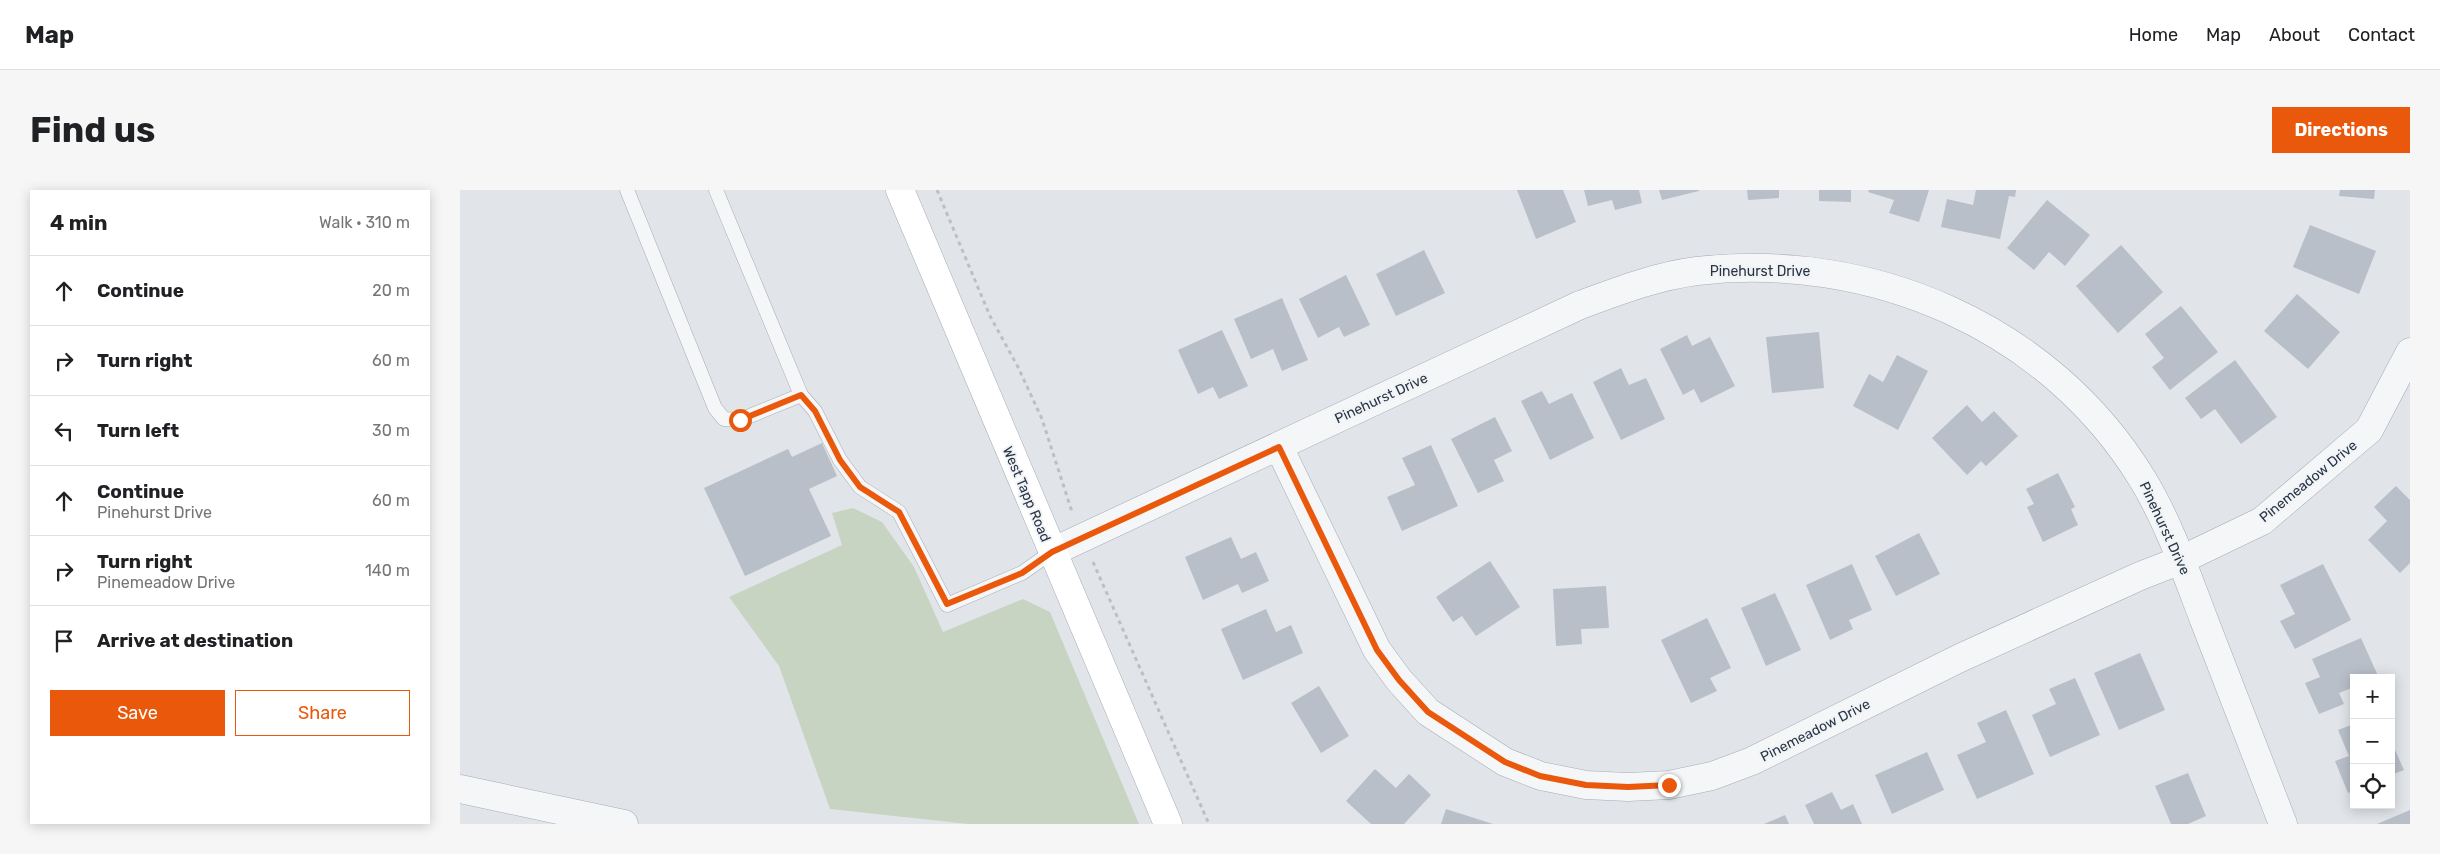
<!DOCTYPE html>
<meta charset="utf-8">
<style>
:root{--surface:#fff;--page:#f6f6f6;--text:#202124;--muted:#757577;--line:#e0e0e0;--accent:#ea580c}
body{margin:0;font-family:Rubik,sans-serif;background:var(--page);color:var(--text)}
.controls{position:absolute;right:15px;bottom:15px;display:grid;overflow:hidden;border-radius:0px;box-shadow:0 2px 12px #0003}
.controls button{width:45px;height:45px;display:grid;place-items:center;padding:0;border:0;border-bottom:1px solid var(--line);background:var(--surface);color:var(--text);font:25px sans-serif}
.stop{position:absolute;width:15px;height:15px;margin:-11px;border:4px solid #ea580c;border-radius:50%;background:#fff}
.stop.end{background:#ea580c;border-color:#fff;box-shadow:0 1px 5px #0008}
.list{margin:0;padding:0;list-style:none}
h2{display:flex;justify-content:space-between;align-items:center;height:65px;margin:0;padding:0 20px;font-size:21px}
h2 small{font-size:16px;font-weight:400;color:var(--muted)}
.list li{display:grid;grid-template-columns:32px 1fr auto;gap:15px;align-items:center;box-sizing:border-box;height:70px;padding:0 20px;border-top:1px solid var(--line)}
.list b{display:block;font-size:19px;white-space:nowrap}
.list p{margin:0;font-size:16px;white-space:nowrap;color:var(--muted)}
.list em{font-size:16px;font-style:normal;color:var(--muted)}
.actions{display:flex;gap:10px;padding:15px 20px}
.actions a{flex:1;padding:11px 0;border:1px solid var(--accent);border-radius:0px;text-align:center;font-size:18px;color:var(--accent)}
.actions .main{background:var(--accent);color:#fff}
.icon{flex:none;width:28px;height:28px;fill:none;stroke:currentColor;stroke-width:2;stroke-linecap:round;stroke-linejoin:round}
.map{position:relative;flex:none;width:1950px;height:634px;overflow:hidden;border-radius:0px}
header{display:flex;align-items:center;gap:30px;box-sizing:border-box;height:70px;padding:0 25px;background:var(--surface);border-bottom:1px solid var(--line)}
header strong{font-size:24px}
nav{display:flex;gap:28px;margin-inline-start:auto;font-size:18px}
.intro{display:flex;align-items:center;justify-content:space-between;box-sizing:border-box;height:120px;padding:0 30px}
h1{margin:0;font-size:35px}
.button{padding:12px 22px;border-radius:0px;background:var(--accent);color:#fff;font-size:18px;font-weight:700}
main{display:flex;gap:30px;padding:0 30px}
aside{flex:1;background:var(--surface);border-radius:0px;box-shadow:0 2px 12px #0003}
.map>svg:first-child{display:block}
</style>
<header>
<strong>Map</strong>
<nav><a>Home</a><a>Map</a><a>About</a><a>Contact</a></nav>
</header>
<div class="intro"><h1>Find us</h1><a class="button">Directions</a></div>
<main>
<aside>
<h2>4 min<small>Walk · 310 m</small></h2>
<ul class="list">
<li><svg class="icon" aria-label="ahead" viewBox="0 0 24 24"><path d="M12 20V5M6 11l6-6 6 6"/></svg><div><b>Continue</b></div><em>20 m</em></li>
<li><svg class="icon" aria-label="right" viewBox="0 0 24 24"><path d="M7 20v-9h11M14 6l5 5-5 5"/></svg><div><b>Turn right</b></div><em>60 m</em></li>
<li><svg class="icon" aria-label="left" viewBox="0 0 24 24"><path d="M17 20v-9H6M10 6l-5 5 5 5"/></svg><div><b>Turn left</b></div><em>30 m</em></li>
<li><svg class="icon" aria-label="ahead" viewBox="0 0 24 24"><path d="M12 20V5M6 11l6-6 6 6"/></svg><div><b>Continue</b><p>Pinehurst Drive</p></div><em>60 m</em></li>
<li><svg class="icon" aria-label="right" viewBox="0 0 24 24"><path d="M7 20v-9h11M14 6l5 5-5 5"/></svg><div><b>Turn right</b><p>Pinemeadow Drive</p></div><em>140 m</em></li>
<li><svg class="icon" aria-label="arrive" viewBox="0 0 24 24"><path d="M6 21V4h12l-3 4 3 4H6"/></svg><div><b>Arrive at destination</b></div></li>
</ul>
<div class="actions"><a class="main">Save</a><a>Share</a></div>
</aside>
<div class="map">
<svg width="1950" height="634" viewBox="0 0 1950 634">
<rect width="100%" height="100%" fill="#e1e5ea"/>
<polygon fill="#c8d4c2" points="393,318 422,332 454,377 483,442 563,409 590,422 679,634 508,634 370,619 319,476 269,407 382,355 372,323"/>
<g fill="#b8bfc8">
<polygon points="1057,0 1103,0 1116,32 1076,49"/>
<polygon points="1124,0 1179,0 1182,13 1155,20 1152,10 1128,16"/>
<polygon points="1199,0 1239,0 1239,1 1202,10"/>
<polygon points="1287,0 1319,0 1319,8 1288,10"/>
<polygon points="1359,0 1391,0 1391,12 1359,11"/>
<polygon points="1409,0 1469,0 1459,32 1429,23 1434,10 1408,2"/>
<polygon points="1516,0 1556,0 1555,7 1549,6 1540,49 1481,37 1487,9 1513,15"/>
<polygon points="1880,0 1915,0 1914,9 1879,6"/>
<polygon points="1587,10 1630,45 1605,76 1589,62 1574,80 1547,58"/>
<polygon points="1850,35 1916,61 1899,104 1833,77"/>
<polygon points="1661,55 1703,102 1658,143 1616,96"/>
<polygon points="964,60 985,103 936,126 916,84"/>
<polygon points="886,85 910,135 884,147 879,137 858,148 839,109"/>
<polygon points="1837,104 1880,142 1848,179 1804,141"/>
<polygon points="822,108 848,170 822,181 813,159 791,169 774,129"/>
<polygon points="1721,116 1758,162 1710,200 1692,177 1704,168 1685,144"/>
<polygon points="762,140 788,196 759,209 753,197 738,204 718,160"/>
<polygon points="1359,142 1364,198 1312,203 1306,147"/>
<polygon points="1227,145 1232,156 1250,147 1275,196 1241,213 1234,199 1223,205 1200,159"/>
<polygon points="1437,165 1468,181 1438,240 1393,216 1409,184 1423,192"/>
<polygon points="1775,170 1817,227 1781,254 1755,219 1741,229 1725,208"/>
<polygon points="1161,178 1169,195 1186,188 1205,229 1161,250 1133,192"/>
<polygon points="1082,201 1089,214 1112,203 1134,248 1090,270 1061,211"/>
<polygon points="1507,215 1522,232 1534,221 1558,246 1526,276 1521,271 1507,285 1472,248"/>
<polygon points="1035,227 1052,261 1034,270 1044,291 1018,303 991,249"/>
<polygon points="362,253 377,286 349,299 371,346 285,386 244,298 328,259 332,267"/>
<polygon points="971,255 998,316 942,341 927,307 955,295 942,268"/>
<polygon points="1598,283 1615,317 1611,319 1618,335 1583,352 1567,317 1574,314 1566,299"/>
<polygon points="1936,296 1950,310 1950,373 1940,383 1908,350 1927,331 1914,317"/>
<polygon points="1459,343 1480,384 1436,406 1415,366"/>
<polygon points="771,347 781,369 796,362 809,391 782,403 778,394 743,410 725,367"/>
<polygon points="1030,371 1060,417 1016,446 1002,426 993,432 976,407"/>
<polygon points="1392,374 1412,420 1389,430 1393,439 1370,450 1346,395"/>
<polygon points="1863,374 1891,430 1835,459 1820,431 1835,424 1820,395"/>
<polygon points="1146,396 1149,438 1121,439 1122,454 1096,456 1093,399"/>
<polygon points="1315,403 1341,460 1306,476 1281,418"/>
<polygon points="806,419 816,442 831,435 843,463 783,490 761,439"/>
<polygon points="1247,428 1271,478 1250,488 1257,501 1231,513 1201,450"/>
<polygon points="1901,448 1918,486 1894,488 1894,497 1879,503 1884,514 1859,524 1845,493 1860,487 1852,469"/>
<polygon points="1680,463 1705,520 1659,540 1634,483"/>
<polygon points="1615,488 1640,545 1590,567 1572,525 1596,514 1589,499"/>
<polygon points="859,496 889,546 861,563 831,513"/>
<polygon points="1546,520 1574,584 1517,609 1497,565 1526,552 1517,533"/>
<polygon points="1894,534 1894,601 1888,603 1875,571 1889,566 1878,540"/>
<polygon points="1931,551 1944,580 1931,585"/>
<polygon points="1467,562 1484,600 1432,624 1415,585"/>
<polygon points="915,579 936,598 949,584 971,605 944,634 911,634 886,611"/>
<polygon points="1728,583 1746,626 1728,634 1711,634 1695,596"/>
<polygon points="1372,602 1381,620 1393,614 1402,634 1354,634 1345,615"/>
<polygon points="986,619 1033,634 981,634"/>
<polygon points="1950,620 1950,634 1917,634"/>
<polygon points="1325,625 1329,634 1304,634"/>
</g>
<g fill="none" stroke-linecap="round" stroke-linejoin="round">
<g stroke="#a6acb5" stroke-width="15">
<g id="service">
<polyline points="167,0 255,218 264,229 280,230 341,205"/>
<polyline points="256,0 341,205 355,221 380,270 400,297 439,322 487,415 562,383 592,362"/>
</g>
</g>
<g stroke="#a6acb5" stroke-width="29">
<g id="minor">
<polyline points="819,257 917,460 939,490 968,522 1045,572 1081,586 1126,595 1168,597 1209,595 1252,586 1292,571 1500,468 1680,386 1721,370 1802,331 1909,240 1950,162"/>
<path d="M 592,362 L 1120,115 C 1158,101 1197,86 1237,81 C 1412,61 1590,137 1683,290 C 1709,333 1726,383 1744,430 C 1770,498 1797,566 1823,634"/>
</g>
</g>
<g stroke="#a6acb5" stroke-width="29">
<polyline id="tertiary" points="0,599 164,634"/>
</g>
<g stroke="#a6acb5" stroke-width="29">
<polyline id="secondary" points="440,0 708,634"/>
</g>
<g stroke="#bbc0c5" stroke-width="3" stroke-dasharray="4 4" stroke-linecap="butt">
<polyline points="477,0 530,126 558,177 582,229 612,322"/>
<polyline points="633,372 749,634"/>
</g>
<use href="#service" stroke="#f4f6f8" stroke-width="14"/>
<use href="#minor" stroke="#f4f6f8" stroke-width="28"/>
<use href="#tertiary" stroke="#f4f6f8" stroke-width="28"/>
<use href="#secondary" stroke="#fff" stroke-width="28"/>
</g>
<g fill="none" stroke-linecap="round" stroke-linejoin="round">
<polyline stroke="#ea580c" stroke-width="6" points="280,230 341,205 355,221 380,270 400,297 439,322 487,414 562,383 592,362 819,257 917,460 939,490 968,522 1045,572 1080,586 1126,595 1168,597 1209,595"/>
</g>
<g text-anchor="middle" stroke-width="4" stroke-linejoin="round" paint-order="stroke">
<g font-size="14" fill="#293443" stroke="#f1f4f7">
<text x="1300" y="86">Pinehurst Drive</text>
<text transform="translate(921 208) rotate(-25)" y="5">Pinehurst Drive</text>
<text transform="translate(1848 291) rotate(-39)" y="5">Pinemeadow Drive</text>
<text transform="translate(567 304) rotate(67)" y="5">West Tapp Road</text>
<text transform="translate(1705 338) rotate(65)" y="5">Pinehurst Drive</text>
<text transform="translate(1355 540) rotate(-27)" y="5">Pinemeadow Drive</text>
</g>
</g>
</svg>
<div class="controls">
<button>+</button>
<button>−</button>
<button><svg class="icon" aria-label="locate" viewBox="0 0 24 24"><circle cx="12" cy="12" r="6"/><path d="M12 2v4M12 18v4M2 12h4M18 12h4"/></svg></button>
</div>
<div class="stop" style="left:280px;top:230px"></div>
<div class="stop end" style="left:1209px;top:595px"></div>
</div>
</main>
